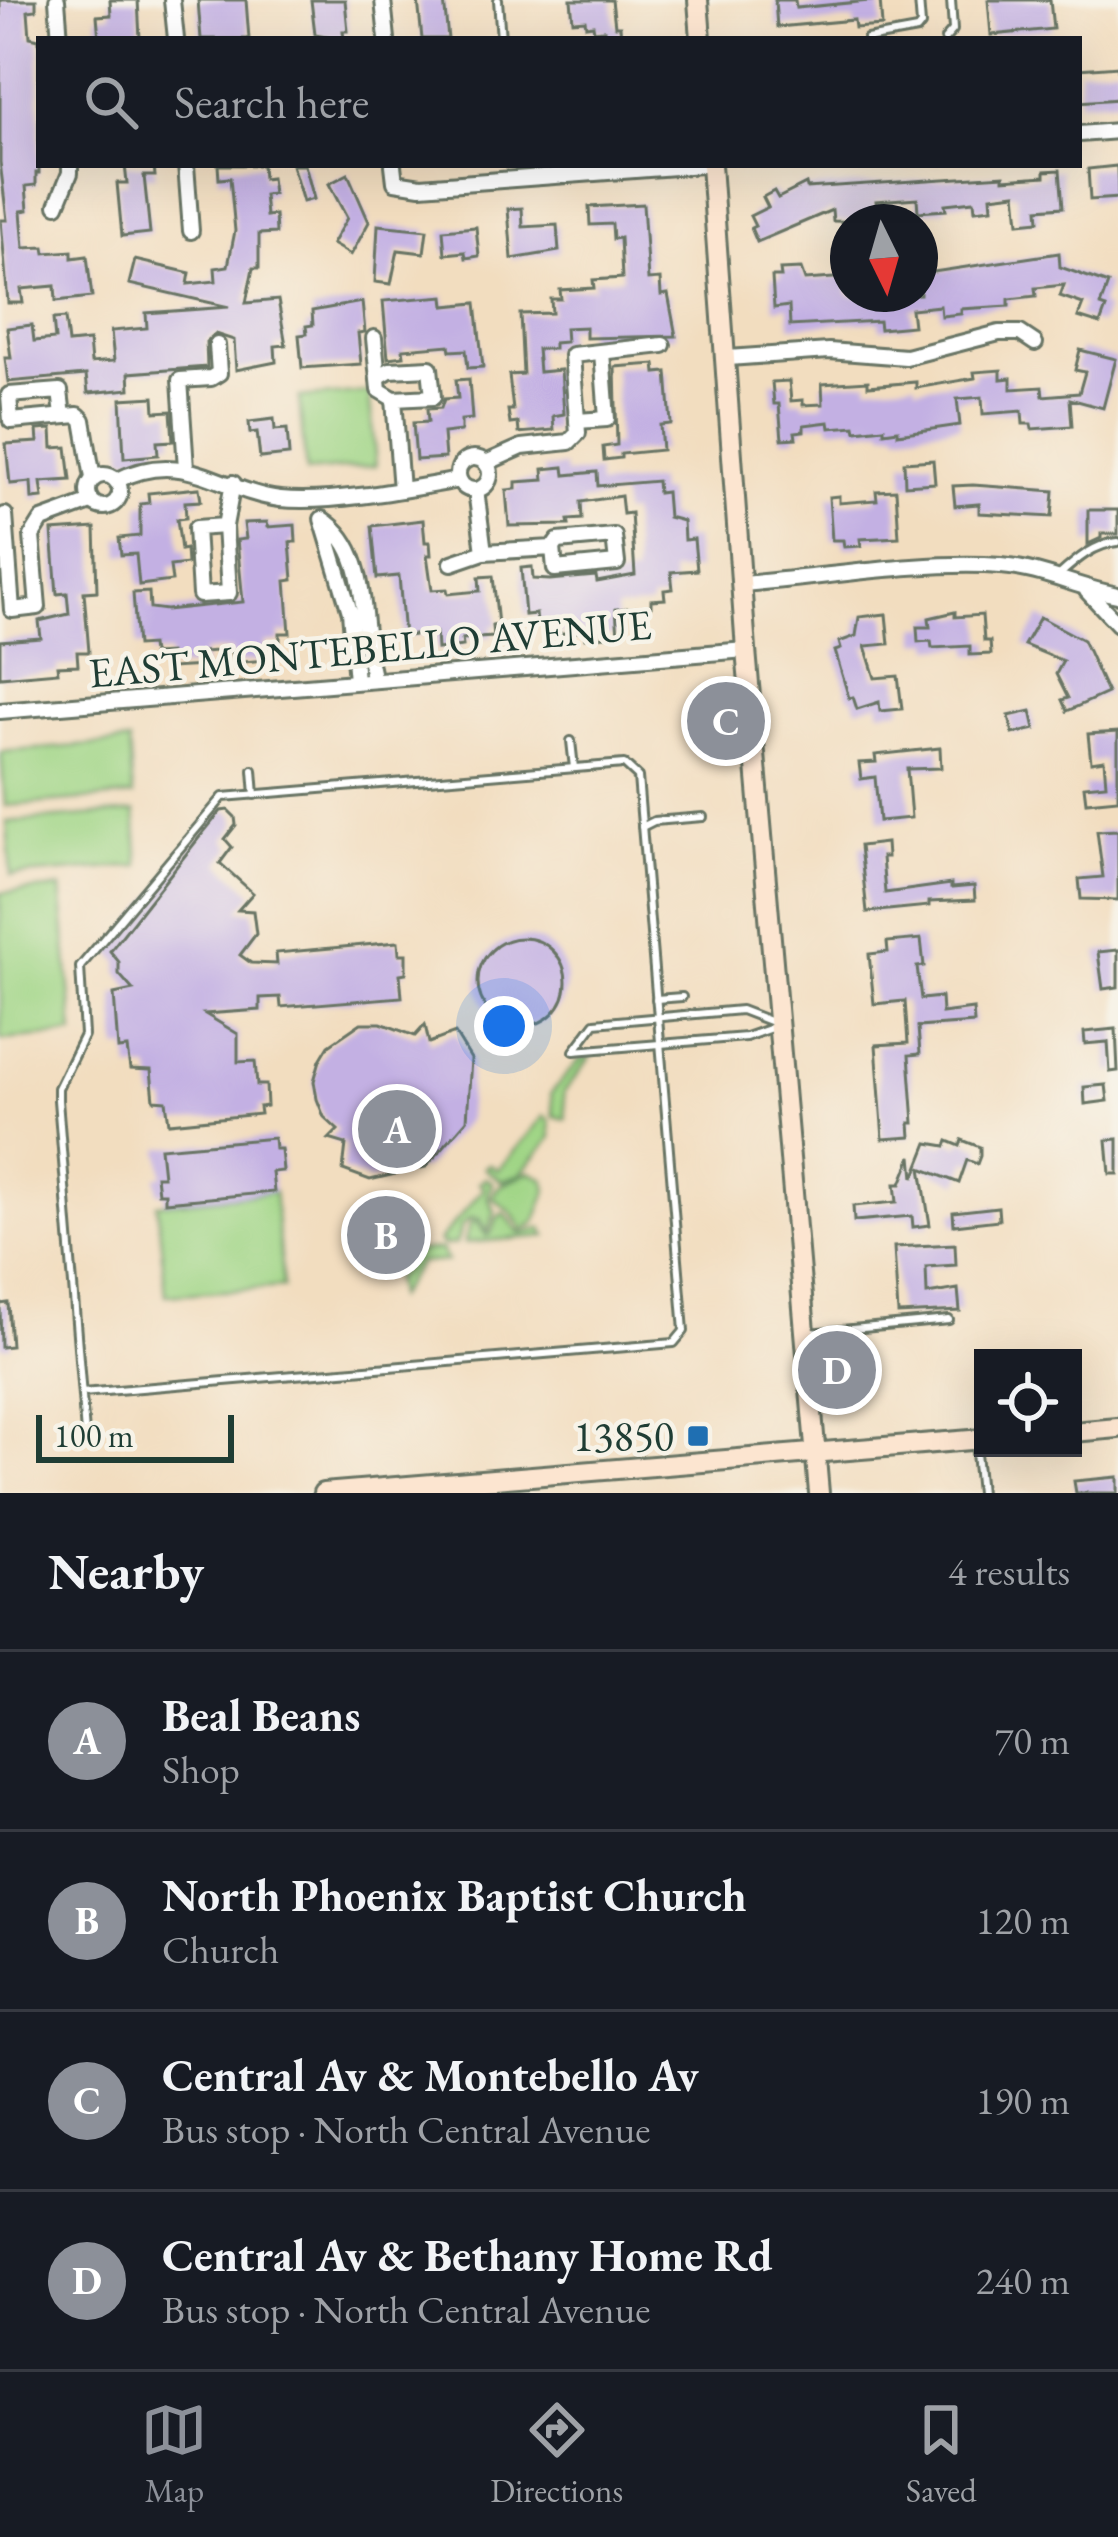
<!DOCTYPE html>
<meta charset="utf-8">
<style>
:root{--surface:#171b24;--page:#20242c;--text:#f1f3f6;--muted:#9ea1a6;--line:#363941;--accent:#8c9099}
body{margin:0;font-family:"EB Garamond",serif;background:var(--page);color:var(--text)}
.controls{position:absolute;right:36px;bottom:36px;display:grid;overflow:hidden;border-radius:0px;box-shadow:0 12px 48px #0002}
.controls button{width:108px;height:108px;display:grid;place-items:center;padding:0;border:0;border-bottom:3px solid var(--line);background:var(--surface);color:var(--text);font:60px sans-serif}
.compass{position:absolute;left:830px;top:204px;width:108px;height:108px;border-radius:50%;background:var(--surface);box-shadow:0 12px 48px #0002;rotate:175deg}
.scale{position:absolute;left:36px;bottom:30px;width:198px;box-sizing:border-box;padding-left:12px;border:6px solid #1f3d34;border-top:0;font-size:33px;line-height:42px;white-space:nowrap;color:#1f3d34;-webkit-text-stroke:9px #f7f3e8;paint-order:stroke}
.you{position:absolute;left:504px;top:1026px;width:42px;height:42px;margin:-30px;border:9px solid #fff;border-radius:50%;background:#1a73e8;box-shadow:0 0 0 18px #1a73e833}
.badge{display:grid;place-items:center;width:78px;height:78px;border-radius:50%;background:var(--accent);color:#fff;font-size:39px;font-weight:700}
.pin{position:absolute;translate:-50% -50%;border:6px solid #fff;box-shadow:0 3px 12px #0006}
.list{margin:0;padding:0;list-style:none}
h2{display:flex;justify-content:space-between;align-items:center;height:156px;margin:0;padding:0 48px;font-size:51px}
h2 small{font-size:39px;font-weight:400;color:var(--muted)}
.list li{display:grid;grid-template-columns:78px 1fr auto;gap:36px;align-items:center;box-sizing:border-box;height:180px;padding:0 48px;border-top:3px solid var(--line)}
.list b{display:block;font-size:45px;white-space:nowrap}
.list p{margin:0;font-size:39px;white-space:nowrap;color:var(--muted)}
.list em{font-size:39px;font-style:normal;color:var(--muted)}
.icon{flex:none;width:66px;height:66px;fill:none;stroke:currentColor;stroke-width:2;stroke-linecap:round;stroke-linejoin:round}
.map{position:relative;flex:none;width:1118px;height:1493px;overflow:hidden}
.search{position:absolute;background:var(--surface);box-shadow:0 12px 48px #0002;left:36px;right:36px;top:36px;height:132px;display:flex;align-items:center;gap:30px;box-sizing:border-box;padding:0 42px;border-radius:0px;color:var(--muted);font-size:45px}
.sheet{height:876px;background:var(--surface)}
nav{display:flex;justify-content:space-around;align-items:center;box-sizing:border-box;height:168px;border-top:3px solid var(--line);background:var(--surface);font-size:33px;color:var(--muted)}
nav a{display:grid;justify-items:center;gap:6px}
nav .on{color:var(--accent)}
.map>svg:first-child{display:block}
</style>
<div class="map">
<svg width="1118" height="1493" viewBox="0 0 1118 1493">
<rect width="100%" height="100%" fill="#f7f3e8"/>
<filter id="ink" filterUnits="userSpaceOnUse"><feTurbulence type="fractalNoise" baseFrequency=".00833" numOctaves="2"/><feDisplacementMap in="SourceGraphic" scale="24" xChannelSelector="R" yChannelSelector="G"/><feConvolveMatrix kernelMatrix="1 2 1 2 8 2 1 2 1" color-interpolation-filters="sRGB"/></filter>
<filter id="wash" filterUnits="userSpaceOnUse"><feTurbulence type="fractalNoise" baseFrequency=".004" numOctaves="4" result="noise"/><feDisplacementMap in="SourceGraphic" scale="48" xChannelSelector="R" yChannelSelector="G"/><feGaussianBlur stdDeviation="2.7" result="paint"/><feColorMatrix in="noise" values="0 0 0 0 0 0 0 0 0 0 0 0 0 0 0 0 0 1.4 0 .05"/><feComposite in="paint" operator="in"/></filter>
<g filter="url(#wash)">
<rect width="100%" height="100%" fill="#f2ddbf"/>
<g fill="#a0d586" stroke="#60895d" stroke-width="3">
<polygon points="369,392 376,466 306,472 299,398"/>
<polygon points="129,742 133,796 5,806 1,752"/>
<polygon points="135,812 139,866 11,876 7,822"/>
<polygon points="61,888 74,1034 1,1040 0,893"/>
<polygon points="591,1056 564,1092 566,1119 554,1116 551,1093 582,1057"/>
<polygon points="544,1116 550,1121 551,1138 521,1174 502,1181 484,1168 489,1164 498,1170"/>
<polygon points="530,1172 544,1179 548,1189 535,1223 523,1230 512,1213 492,1197 498,1187"/>
<polygon points="485,1178 492,1182 488,1197 495,1211 488,1231 479,1219 471,1218 462,1225 456,1244 443,1245 439,1241 484,1188 479,1183"/>
<polygon points="274,1192 283,1287 166,1295 157,1204"/>
<polygon points="504,1213 521,1234 542,1228 547,1236 464,1243 471,1222 477,1222 487,1236 492,1232 497,1218"/>
<polygon points="441,1249 447,1261 419,1263 396,1297 394,1279 419,1251"/>
</g>
<g id="blocks">
<g fill="#c3b0e3">
<polygon points="0,0 36,0 36,10 28,11 30,37 39,39 39,173 36,173 36,185 26,186 28,210 21,211 24,248 44,247 45,253 72,251 72,258 87,256 92,297 56,301 55,286 21,289 23,303 8,303 1,220 7,220 0,162"/>
<polygon points="110,0 138,0 140,39 99,39 97,16 111,15"/>
<polygon points="198,0 246,0 249,39 201,39"/>
<polygon points="311,0 345,0 348,31 343,31 344,39 315,34"/>
<polygon points="418,0 444,0 448,39 422,39"/>
<polygon points="571,0 612,0 615,26 620,26 621,38 604,39 604,30 594,31 593,25 586,26 585,20 573,21"/>
<polygon points="775,0 795,0 796,8 880,0 882,26 855,28 854,20 777,27"/>
<polygon points="988,0 1050,0 1053,29 991,35"/>
<polygon points="1118,66 1118,99 1079,102 1079,69"/>
<polygon points="125,165 154,165 155,176 144,176 150,233 122,236 117,183 127,183"/>
<polygon points="218,165 262,165 263,179 271,178 273,194 264,195 266,216 275,215 276,233 259,234 259,268 253,268 246,303 278,300 286,345 275,346 276,362 236,370 234,340 215,334 206,342 207,367 129,373 130,389 88,393 86,375 8,382 5,358 11,358 7,328 32,325 34,341 55,339 53,319 65,318 68,343 89,341 91,363 114,361 111,331 147,328 146,313 229,307 129,284 135,260 190,273 188,284 216,281 215,268 228,266 235,231 230,178 219,179"/>
<polygon points="292,165 305,165 314,199 303,202"/>
<polygon points="1117,166 1118,198 1090,200 1088,169"/>
<polygon points="1060,170 1063,207 1038,209 1039,221 1019,223 1016,193 991,196 992,208 975,210 974,201 945,204 946,210 918,212 917,198 876,201 878,222 833,221 832,210 757,242 751,228 755,226 750,216 768,207 763,197 774,191 778,198 806,184 807,188 1004,175 1004,179 1045,176 1045,171"/>
<polygon points="348,174 369,222 351,255 332,244 347,218 329,184"/>
<polygon points="643,204 648,280 660,279 661,295 668,294 676,336 586,338 586,327 565,328 566,342 554,343 554,349 537,349 539,372 561,370 564,414 553,416 554,430 519,433 518,423 510,424 508,410 513,410 509,375 523,374 520,314 552,313 551,299 561,299 560,290 594,288 593,280 622,278 620,238 613,239 612,224 590,225 589,207"/>
<polygon points="522,208 523,227 557,225 559,251 512,259 508,209"/>
<polygon points="378,225 427,230 424,253 398,250 391,284 375,282"/>
<polygon points="476,227 479,256 466,258 465,252 445,254 443,230"/>
<polygon points="1059,253 1060,267 1108,284 1100,306 1106,308 1100,324 1078,317 1083,304 1060,296 1064,285 1035,288 1036,296 1009,299 1009,306 961,309 961,314 941,316 940,306 911,309 913,326 880,329 879,321 790,326 789,306 774,308 772,277 781,277 780,270 801,269 805,280 848,277 848,294 855,296 920,294 920,274"/>
<polygon points="444,296 445,306 476,303 483,367 468,368 466,350 450,351 449,345 403,349 404,356 388,358 383,301"/>
<polygon points="362,302 365,332 358,333 361,364 302,368 299,335 307,334 306,326 313,325 312,311"/>
<polygon points="1080,350 1116,359 1103,408 1070,399 1072,426 1032,429 1031,424 1023,424 1022,411 983,414 982,397 957,399 960,425 898,434 898,430 884,432 884,428 856,431 855,426 830,428 829,422 804,425 804,431 795,432 796,438 782,439 779,404 774,404 772,382 789,381 791,401 803,400 803,405 823,404 822,384 868,381 868,386 916,382 916,388 975,378 974,372 1001,370 1001,379 1011,378 1011,389 1042,387 1043,396 1079,393 1085,372 1075,370"/>
<polygon points="655,364 656,373 667,372 671,424 660,425 662,450 621,454 621,458 604,460 603,447 617,445 615,367"/>
<polygon points="469,379 472,419 461,420 461,431 443,433 445,458 416,460 413,423 428,422 427,409 441,408 444,399 458,398 456,380"/>
<polygon points="154,397 155,412 171,411 173,441 157,442 158,455 124,458 121,399"/>
<polygon points="274,419 275,430 287,429 289,455 260,458 257,432 250,433 249,422"/>
<polygon points="52,429 53,448 67,447 71,480 41,482 43,498 32,499 31,482 10,484 6,444 38,442 37,430"/>
<polygon points="933,460 935,483 905,485 904,462"/>
<polygon points="564,467 565,475 597,472 598,486 657,481 658,493 666,492 668,517 683,521 684,540 694,539 697,570 671,572 673,589 664,590 665,599 651,600 651,606 616,609 618,635 585,638 584,631 555,634 554,621 537,623 536,614 525,615 521,568 532,567 533,579 550,580 596,576 597,582 635,575 631,513 623,514 621,496 581,502 582,519 568,520 569,525 509,526 506,490 516,489 516,482 544,480 543,469"/>
<polygon points="973,485 1054,491 1052,517 979,513 979,504 955,506 953,486"/>
<polygon points="199,488 201,501 185,502 186,518 177,519 181,550 186,549 187,564 170,566 172,581 139,585 136,554 121,555 119,538 140,536 140,504 149,503 148,493"/>
<polygon points="896,490 899,537 860,539 861,546 844,547 843,540 832,540 829,497 839,496 839,503 877,500 876,491"/>
<polygon points="1088,510 1118,510 1118,534 1101,534 1101,538 1088,544"/>
<polygon points="423,520 425,542 430,542 431,555 427,555 432,590 447,589 448,594 480,591 479,577 493,576 498,625 492,626 493,637 462,639 463,646 437,649 436,633 404,636 399,576 377,578 372,526"/>
<polygon points="267,522 268,527 295,525 296,542 290,542 293,580 286,581 290,633 280,633 280,642 265,643 266,660 232,663 231,650 203,652 204,666 170,668 169,653 152,654 151,645 137,646 133,593 149,592 150,608 166,610 243,602 237,540 246,539 244,523"/>
<polygon points="95,528 97,591 84,592 89,652 77,652 78,665 57,666 58,672 0,677 0,641 41,638 39,621 69,614 67,593 57,594 52,531"/>
<polygon points="955,612 955,617 982,615 984,641 990,641 991,654 970,655 970,646 932,648 931,641 918,642 917,627 930,627 929,618"/>
<polygon points="886,614 889,644 865,646 875,678 898,676 902,709 880,711 879,702 857,709 853,697 849,698 835,651 841,649 839,642 856,636 859,617"/>
<polygon points="1040,617 1083,640 1107,693 1067,711 1062,700 1068,698 1056,674 1063,661 1024,645"/>
<polygon points="1031,711 1035,729 1013,734 1009,716"/>
<polygon points="1118,732 1118,799 1086,802 1084,786 1106,784 1104,760 1091,762 1088,734"/>
<polygon points="940,748 941,768 907,769 911,818 879,821 875,777 861,779 859,763 876,762 875,755"/>
<polygon points="228,810 235,817 236,825 225,839 232,847 220,863 253,893 238,910 253,911 256,934 240,955 251,963 277,964 276,953 398,942 399,954 406,954 406,973 400,974 402,997 281,1007 280,997 260,998 260,1010 205,1014 238,1034 238,1062 255,1061 257,1085 266,1085 267,1106 259,1107 260,1114 169,1123 166,1101 154,1100 151,1070 130,1069 127,1048 118,1049 114,994 133,990 119,974 119,962 110,951 198,839 221,811"/>
<polygon points="1118,830 1118,900 1081,899 1079,879 1103,877 1097,831"/>
<polygon points="886,843 887,857 882,857 885,893 951,884 951,888 974,886 975,900 929,902 929,906 867,912 860,846"/>
<circle cx="522" cy="982" r="44"/>
<polygon points="921,939 924,966 917,967 921,999 941,997 942,1013 973,1009 974,1023 918,1027 920,1054 909,1055 914,1123 910,1123 911,1137 883,1139 876,1045 908,1043 905,1001 874,1004 869,954 888,952 887,942"/>
<polygon points="1118,950 1118,987 1103,989 1098,952"/>
<polygon points="361,1023 381,1023 415,1036 425,1025 429,1043 455,1033 471,1059 467,1120 426,1167 370,1180 343,1170 346,1144 329,1139 338,1130 324,1117 317,1099 314,1081 320,1060 329,1045"/>
<polygon points="1116,1029 1118,1071 1110,1072 1108,1042 1085,1044 1084,1032"/>
<polygon points="1106,1085 1108,1101 1085,1104 1084,1087"/>
<polygon points="274,1138 275,1149 281,1149 283,1171 272,1172 274,1192 165,1202 165,1193 158,1193 156,1176 163,1176 160,1148"/>
<polygon points="1118,1139 1118,1174 1110,1174 1107,1140"/>
<polygon points="962,1140 980,1147 980,1156 977,1164 967,1160 959,1183 921,1168 930,1225 913,1227 912,1216 854,1221 853,1206 897,1202 895,1184 901,1184 912,1156 914,1178 928,1143 946,1146 948,1141 960,1146"/>
<polygon points="998,1207 999,1220 954,1225 953,1212"/>
<polygon points="955,1244 956,1265 926,1267 927,1294 958,1289 960,1311 898,1314 894,1247"/>
<polygon points="8,1303 11,1346 1,1347 0,1304"/>
<polygon points="1118,1477 1118,1493 1076,1493 1074,1481"/>
</g>
</g>
</g>
<g filter="url(#ink)">
<use href="#blocks" fill-opacity="0" stroke="#697565" stroke-width="3"/>
<g fill="none" stroke-linecap="round" stroke-linejoin="round">
<g stroke="#697565" stroke-width="12">
<g id="service">
<polyline points="498,0 501,39"/>
<polyline points="867,39 917,30 921,25 919,0"/>
<polyline points="945,39 953,30 951,0"/>
<path d="M 1056,578 C 1075,561 1093,544 1118,542"/>
<polyline points="571,741 574,768"/>
<polyline points="253,770 255,795"/>
<polyline points="642,827 654,821 703,817"/>
<polyline points="656,999 682,997"/>
<polygon points="741,1010 780,1025 746,1037 574,1051 595,1023"/>
<polyline points="809,1333 949,1320"/>
<polyline points="82,1393 674,1343 684,1331 638,777 624,764 223,797 80,967 84,1035 58,1088 58,1100 86,1446"/>
<polyline points="975,1443 980,1493"/>
</g>
</g>
<g stroke="#697565" stroke-width="20">
<g id="minor">
<polyline points="57,0 60,39"/>
<polyline points="172,0 176,39"/>
<polyline points="383,0 387,39"/>
<polyline points="1079,134 1118,131"/>
<polyline points="186,165 191,231"/>
<polyline points="393,165 395,182 421,186 702,165"/>
<polyline points="57,205 70,173 70,165"/>
<polyline points="374,338 379,390 394,399"/>
<polyline points="728,358 829,351 906,357 999,333 1020,333 1035,343"/>
<polyline points="378,377 390,370 430,368 433,397 394,399 401,490"/>
<polyline points="63,416 60,391 9,395 11,421 78,415 83,420 93,478"/>
<polyline points="577,421 607,419 602,352"/>
<circle cx="474" cy="474" r="16"/>
<polyline points="486,463 522,447 569,442 578,433 572,355 663,345"/>
<polyline points="186,468 180,380 211,378 219,373 217,345"/>
<circle cx="104" cy="491" r="16"/>
<path d="M 116,481 C 184,446 221,492 280,499 C 331,504 408,489 459,480"/>
<polyline points="5,515 12,610 38,607 32,536 42,520 91,502"/>
<polyline points="225,526 196,528 200,595 229,593 225,526 233,483"/>
<polyline points="484,552 553,548 558,541 614,536 617,563 555,569 553,548"/>
<polyline points="452,563 484,552 476,490"/>
<path d="M 741,584 C 821,578 922,560 1001,566 C 1042,569 1078,588 1118,595"/>
<polyline points="1087,591 1118,624"/>
<path d="M 356,681 L 350,612 L 322,519 C 374,552 358,628 374,680"/>
<polyline points="0,711 746,650"/>
</g>
</g>
<g stroke="#697565" stroke-width="24">
<g id="secondary">
<polyline points="698,0 701,39"/>
<polyline points="711,165 746,650 819,1493"/>
<polyline points="1073,1432 1118,1428"/>
<polyline points="323,1493 983,1439"/>
</g>
</g>
<use href="#service" stroke="#fff" stroke-width="6"/>
<use href="#minor" stroke="#fff" stroke-width="14"/>
<use href="#secondary" stroke="#fce5d0" stroke-width="18"/>
</g>
</g>
<rect fill="#1f6fb2" stroke="#f7f3e8" stroke-width="4.5" x="686" y="1424" width="24" height="24" rx="6"/>
<g text-anchor="middle" stroke-width="9" stroke-linejoin="round" paint-order="stroke">
<g font-size="42" fill="#1f3d34" stroke="#f7f3e8">
<text transform="translate(370 648) rotate(-5)" y="15">EAST MONTEBELLO AVENUE</text>
</g>
<g font-size="42" fill="#1f3d34" stroke="#f7f3e8" text-anchor="end">
<text x="674" y="1451">13850</text>
</g>
</g>
</svg>
<div class="controls">
<button><svg class="icon" aria-label="locate" viewBox="0 0 24 24"><circle cx="12" cy="12" r="6"/><path d="M12 2v4M12 18v4M2 12h4M18 12h4"/></svg></button>
</div>
<svg class="compass" viewBox="-18 -18 36 36"><path d="M0-13l5 13h-10z" fill="#e53935"/><path d="M0 13l5-13h-10z" fill="#9ea1a6"/></svg>
<div class="scale">100 m</div>
<div class="you"></div>
<div class="pin badge" style="left:397px;top:1129px">A</div>
<div class="pin badge" style="left:386px;top:1235px">B</div>
<div class="pin badge" style="left:726px;top:721px">C</div>
<div class="pin badge" style="left:837px;top:1370px">D</div>
<div class="search"><svg class="icon" aria-label="search" viewBox="0 0 24 24"><circle cx="10" cy="10" r="6"/><path d="M15 15l6 6"/></svg>Search here</div>
</div>
<section class="sheet">
<h2>Nearby<small>4 results</small></h2>
<ul class="list">
<li><span class="badge">A</span><div><b>Beal Beans</b><p>Shop</p></div><em>70 m</em></li>
<li><span class="badge">B</span><div><b>North Phoenix Baptist Church</b><p>Church</p></div><em>120 m</em></li>
<li><span class="badge">C</span><div><b>Central Av &amp; Montebello Av</b><p>Bus stop · North Central Avenue</p></div><em>190 m</em></li>
<li><span class="badge">D</span><div><b>Central Av &amp; Bethany Home Rd</b><p>Bus stop · North Central Avenue</p></div><em>240 m</em></li>
</ul>
</section>
<nav>
<a class="on"><svg class="icon" aria-label="map" viewBox="0 0 24 24"><path d="M3 6l6-2 6 2 6-2v14l-6 2-6-2-6 2zM9 4v14M15 6v14"/></svg>Map</a>
<a><svg class="icon" aria-label="directions" viewBox="0 0 24 24"><path d="M12 3l9 9-9 9-9-9zM9 14v-3h6M13 9l2 2-2 2"/></svg>Directions</a>
<a><svg class="icon" aria-label="saved" viewBox="0 0 24 24"><path d="M7 4h10v16l-5-4-5 4z"/></svg>Saved</a>
</nav>
